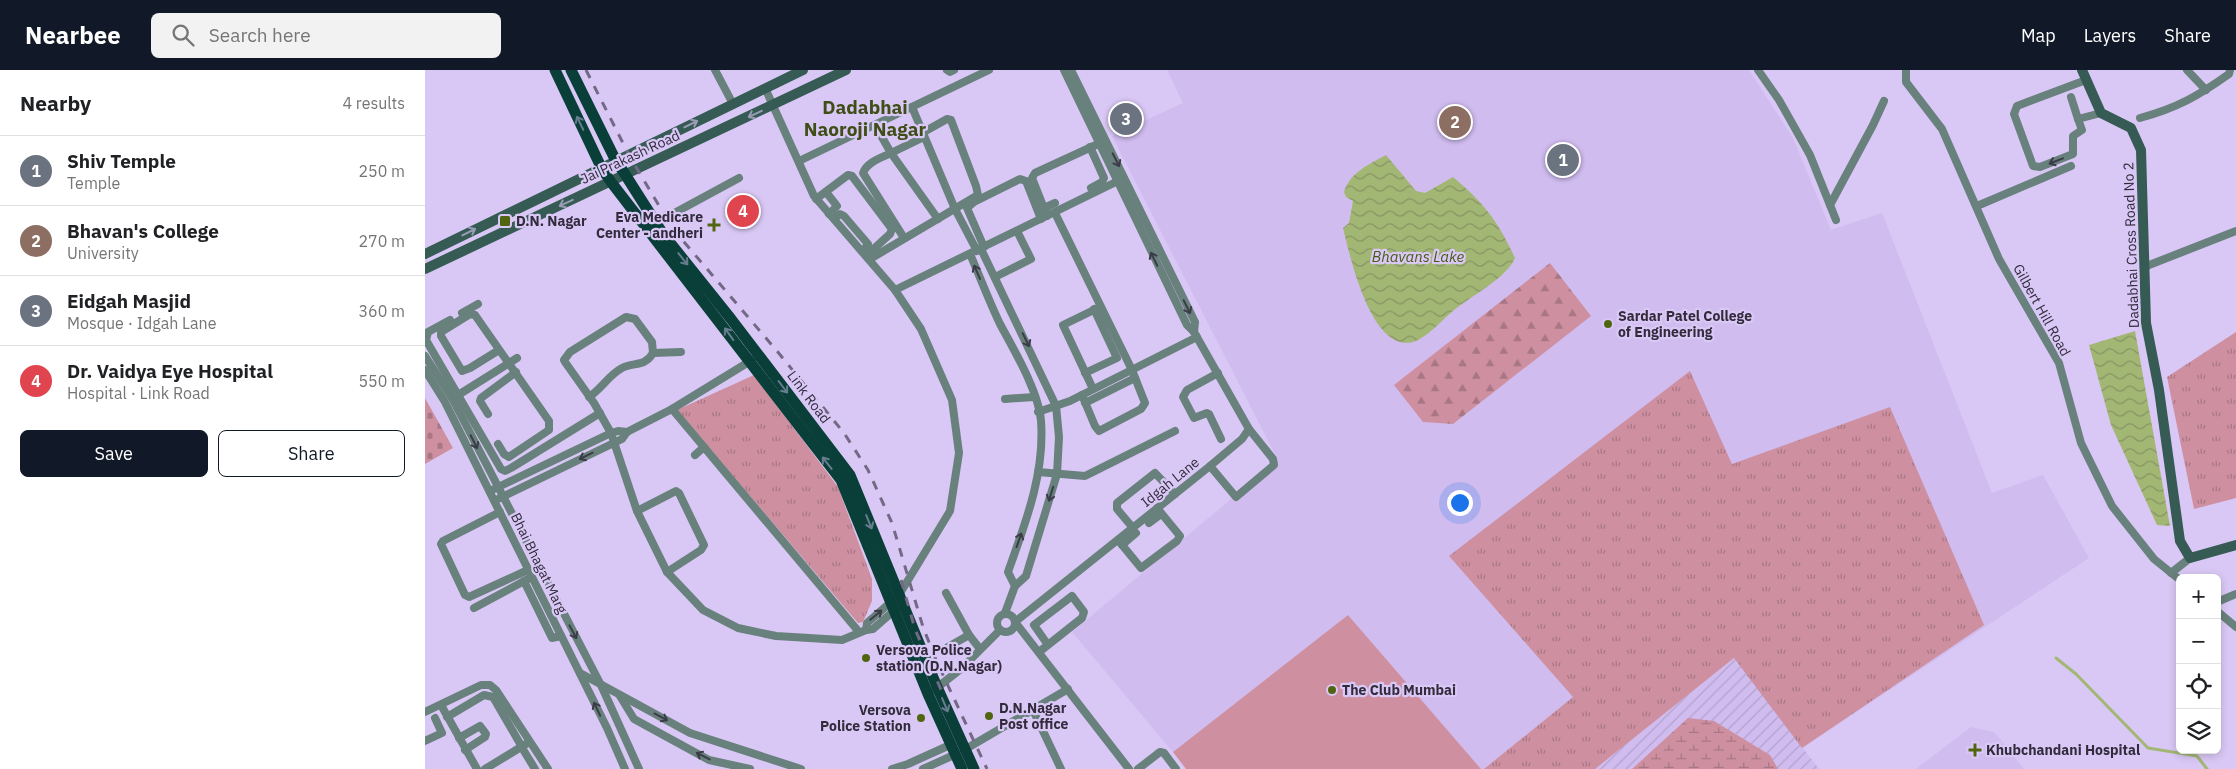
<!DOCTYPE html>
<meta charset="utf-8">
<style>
:root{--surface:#fff;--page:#f2f2f2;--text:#202124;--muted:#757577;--line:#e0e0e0;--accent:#111827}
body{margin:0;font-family:"IBM Plex Sans",sans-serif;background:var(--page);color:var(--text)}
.controls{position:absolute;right:15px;bottom:15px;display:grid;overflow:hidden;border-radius:8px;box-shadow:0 2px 8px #0003}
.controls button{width:45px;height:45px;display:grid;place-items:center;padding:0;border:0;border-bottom:1px solid var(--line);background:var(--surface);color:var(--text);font:25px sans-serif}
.you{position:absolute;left:1034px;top:432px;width:18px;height:18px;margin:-12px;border:4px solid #fff;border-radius:50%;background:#1a73e8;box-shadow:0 0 0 8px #1a73e833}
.badge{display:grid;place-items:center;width:32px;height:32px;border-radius:50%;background:var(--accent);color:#fff;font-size:16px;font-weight:700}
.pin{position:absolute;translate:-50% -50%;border:2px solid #fff;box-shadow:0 1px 5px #0006}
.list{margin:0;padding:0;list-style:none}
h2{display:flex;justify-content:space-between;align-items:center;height:65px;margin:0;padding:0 20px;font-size:21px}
h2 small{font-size:16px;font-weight:400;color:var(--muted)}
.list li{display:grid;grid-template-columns:32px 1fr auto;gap:15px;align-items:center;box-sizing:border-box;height:70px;padding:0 20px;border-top:1px solid var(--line)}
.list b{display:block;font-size:19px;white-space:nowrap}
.list p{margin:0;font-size:16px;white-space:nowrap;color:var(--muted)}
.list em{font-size:16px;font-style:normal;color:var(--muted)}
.actions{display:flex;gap:10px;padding:15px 20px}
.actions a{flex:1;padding:11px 0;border:1px solid var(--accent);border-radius:8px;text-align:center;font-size:18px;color:var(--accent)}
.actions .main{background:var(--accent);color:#fff}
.icon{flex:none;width:28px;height:28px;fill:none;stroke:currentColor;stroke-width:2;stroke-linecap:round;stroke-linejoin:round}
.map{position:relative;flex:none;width:1811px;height:699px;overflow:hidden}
header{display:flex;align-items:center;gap:30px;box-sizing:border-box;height:70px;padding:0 25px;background:var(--accent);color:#fff}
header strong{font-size:24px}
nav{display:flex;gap:28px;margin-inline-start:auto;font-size:18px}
.search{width:350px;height:45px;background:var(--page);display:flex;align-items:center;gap:12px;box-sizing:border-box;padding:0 18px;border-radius:8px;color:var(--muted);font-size:19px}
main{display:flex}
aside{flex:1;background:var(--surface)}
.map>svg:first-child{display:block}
</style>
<header>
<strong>Nearbee</strong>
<div class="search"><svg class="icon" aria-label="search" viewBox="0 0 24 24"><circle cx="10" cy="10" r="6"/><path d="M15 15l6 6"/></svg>Search here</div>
<nav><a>Map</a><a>Layers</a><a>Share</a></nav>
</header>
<main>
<aside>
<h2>Nearby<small>4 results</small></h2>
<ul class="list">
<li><span class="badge" style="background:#6b7280">1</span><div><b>Shiv Temple</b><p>Temple</p></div><em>250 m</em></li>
<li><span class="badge" style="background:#8d6e63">2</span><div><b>Bhavan's College</b><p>University</p></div><em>270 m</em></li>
<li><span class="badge" style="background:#6b7280">3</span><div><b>Eidgah Masjid</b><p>Mosque · Idgah Lane</p></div><em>360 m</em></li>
<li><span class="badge" style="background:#e0444e">4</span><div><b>Dr. Vaidya Eye Hospital</b><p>Hospital · Link Road</p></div><em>550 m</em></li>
</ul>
<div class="actions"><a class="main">Save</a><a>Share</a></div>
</aside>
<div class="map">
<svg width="1811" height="699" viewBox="0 0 1811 699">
<defs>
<pattern id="industrial-furrows" width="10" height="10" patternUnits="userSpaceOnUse" patternTransform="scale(1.25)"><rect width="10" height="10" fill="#d0bcef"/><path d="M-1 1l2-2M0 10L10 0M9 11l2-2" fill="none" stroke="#b3a2ce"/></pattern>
<pattern id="forest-firs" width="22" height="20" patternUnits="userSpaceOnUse" patternTransform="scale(1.25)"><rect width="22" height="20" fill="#ce90a0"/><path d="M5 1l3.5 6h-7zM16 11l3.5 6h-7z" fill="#a87684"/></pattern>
<pattern id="wetland-marsh" width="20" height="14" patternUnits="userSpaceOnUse" patternTransform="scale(1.25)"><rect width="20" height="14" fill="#ce90a0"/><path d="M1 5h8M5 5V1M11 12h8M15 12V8" fill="none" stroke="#a87684"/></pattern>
<pattern id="cemetery-stones" width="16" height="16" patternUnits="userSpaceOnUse" patternTransform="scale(1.25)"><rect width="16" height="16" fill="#ce90a0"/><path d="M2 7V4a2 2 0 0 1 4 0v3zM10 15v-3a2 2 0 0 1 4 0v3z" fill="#a87684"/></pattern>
<pattern id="park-tufts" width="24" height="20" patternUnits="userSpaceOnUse" patternTransform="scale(1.25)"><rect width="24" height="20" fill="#ce90a0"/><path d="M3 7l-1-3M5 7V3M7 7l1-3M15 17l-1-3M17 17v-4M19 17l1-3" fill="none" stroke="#a87684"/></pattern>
<pattern id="water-waves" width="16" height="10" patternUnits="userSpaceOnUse" patternTransform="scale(1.25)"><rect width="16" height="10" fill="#a3b775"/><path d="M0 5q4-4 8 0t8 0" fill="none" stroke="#859561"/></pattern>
</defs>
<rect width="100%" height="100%" fill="#d9c8f5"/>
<g fill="#d0bcef">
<polygon points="742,0 1324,0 1368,68 1406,160 1457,143 1567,423 1618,405 1664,488 1377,678 1309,588 1170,699 1056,699 923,545 748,682 647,562 853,390 687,66 758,33"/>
<polygon points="1546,657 1569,662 1599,699 1491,699"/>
</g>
<polygon fill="url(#industrial-furrows)" points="1309,588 1394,699 1170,699"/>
<polygon fill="#ce90a0" points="923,545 1056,699 761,699 748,682"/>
<polygon fill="url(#forest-firs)" points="1125,193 1166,246 1028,354 998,352 969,315"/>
<polygon fill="url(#wetland-marsh)" points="1263,648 1289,651 1345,685 1353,699 1207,699"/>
<polygon fill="url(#cemetery-stones)" points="0,328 28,378 0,394"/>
<g fill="url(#park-tufts)">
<polygon points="1811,262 1811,428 1769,439 1742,307"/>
<polygon points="1265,301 1307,394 1465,337 1559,555 1377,678 1309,588 1170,699 1059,699 1148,627 1024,486"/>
<polygon points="329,305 413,417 447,509 447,531 438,552 433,553 252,340"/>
</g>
<g fill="url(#water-waves)">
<path d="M 961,85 L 991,121 L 1000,123 L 1028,107 C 1059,133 1073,151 1090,188 C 1082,207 1050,224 1033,237 C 1019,247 1004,267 988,272 C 946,283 925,186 918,158 L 924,153 L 928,131 L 921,127 L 919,122 C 925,102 945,94 961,85 Z"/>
<polygon points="1710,261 1745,456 1732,455 1686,355 1664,275"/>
</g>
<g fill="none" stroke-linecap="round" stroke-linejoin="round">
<polyline stroke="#a3b775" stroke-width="3" points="1631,588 1651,604 1723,678 1772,686 1782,699"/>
<g stroke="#69817c" stroke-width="8">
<polyline points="290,0 308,34"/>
<polyline points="522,0 525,2 529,0"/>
<polyline points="639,0 762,255 769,262 824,359 817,369 785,396 590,552 704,699"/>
<polyline points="646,0 770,252 769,262"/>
<polyline points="1333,0 1354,30 1385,85 1411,150"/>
<polyline points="1481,0 1481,12 1517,59 1574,189 1634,293 1656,373 1687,436 1729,489 1755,510"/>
<polyline points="1762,0 1781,20"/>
<polyline points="1661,10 1592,36 1589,44 1608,96 1615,97 1648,84 1648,66 1657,60 1653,49 1676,43"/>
<polyline points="340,18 389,126 470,220 496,259 527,330 534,383 525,441 474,525 442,553 441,560"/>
<polyline points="1646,27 1653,49"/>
<polyline points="487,37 530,139 552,181"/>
<path d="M 1715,48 C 1752,38 1773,26 1804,4 L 1805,0"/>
<path d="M 450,55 L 466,83 C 456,88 442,92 438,103 L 479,168"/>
<polyline points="499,67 466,83 513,149"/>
<polyline points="665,77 679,108 677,112 666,118"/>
<polyline points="374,91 564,0"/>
<polyline points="401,122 412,136 404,144"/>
<polyline points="391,129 423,105 427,106 467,159 465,164 442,185"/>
<polyline points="1405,135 1448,55 1459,31"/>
<polyline points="1552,136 1646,96"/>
<polyline points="619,138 630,133"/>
<polyline points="630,143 707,300 720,333 716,339 674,361 670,356 657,325"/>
<polyline points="622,146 607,108 610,103 673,74"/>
<polyline points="409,149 415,144 419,146 443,174 438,181"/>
<polyline points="229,154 314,108"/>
<polyline points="559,177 542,138 549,132 595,109 601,111 616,149"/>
<polyline points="556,179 631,336 634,367 632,404 601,506 590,516 580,543"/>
<path d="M 545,184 C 555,207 564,231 575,254 C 589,280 614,322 616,351 C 620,404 600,454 583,502 L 590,516"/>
<polyline points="445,189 553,125 551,116 526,50 522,49 497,63"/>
<polyline points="1719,197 1811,161"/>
<polyline points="570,207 606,189 592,161"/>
<polyline points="470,220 695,110"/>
<polyline points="37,243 53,234"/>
<polyline points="25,250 3,262 1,270 76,399 80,401 86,398 175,343"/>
<polyline points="228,283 256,282"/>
<polyline points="0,286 27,328 176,615 214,699"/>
<polyline points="0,300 20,332 182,658 200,699"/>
<polyline points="660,303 692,288 669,239"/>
<polyline points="793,303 762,320 758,327 769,348 782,343 784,344 796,369"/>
<polyline points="668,319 638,255 675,237"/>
<polyline points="30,327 92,288"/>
<path d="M 164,327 C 177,318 184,305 197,298 C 209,292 220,297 228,283 L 227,272 L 210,249 L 201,247 L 145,282 L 139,290 L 140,292 L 169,333 L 186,363 L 212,441 L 242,502 L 278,540 L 313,558 L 351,566 L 417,570 L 441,560 L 448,559 L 472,538"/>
<polyline points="580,329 609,327"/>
<polyline points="660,333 710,308"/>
<polyline points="247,339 434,562"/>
<polyline points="613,342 645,331 772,267"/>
<polyline points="63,344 55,331 56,328 91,302"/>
<polyline points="73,374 79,384 84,387 124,360 124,351 50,245 45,244 16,262 16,266 37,301 45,298 74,280"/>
<polyline points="270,385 279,377"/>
<polyline points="785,396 811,427 849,395 848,389 824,359"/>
<polyline points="613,402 660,406 750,361"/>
<polyline points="67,420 186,363 193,361 202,362"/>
<polyline points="73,429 197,369 202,362 247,339 327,290"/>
<polyline points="212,441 251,421 254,423 279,475 276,480 242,502"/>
<polyline points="75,442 18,471 16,474 40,525 44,527 103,500"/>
<polyline points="724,453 736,444"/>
<polyline points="708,458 692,439 692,433 730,403 750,424"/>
<polyline points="693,470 716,498 752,471 755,466 732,438"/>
<polyline points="697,475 711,463"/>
<polyline points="1746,503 1765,488"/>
<polyline points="99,511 127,568 136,566"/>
<polyline points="521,523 544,565 555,579"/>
<polyline points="1792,532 1811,524"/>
<polyline points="49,538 103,509"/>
<polyline points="1792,541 1811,557"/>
<circle cx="581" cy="553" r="9"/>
<polyline points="523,577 544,565"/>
<polyline points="614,582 657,548 659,542 647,526 609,555 623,575"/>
<polyline points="155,603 265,663 376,699"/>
<polyline points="509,620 537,598 575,560"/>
<polyline points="195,626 209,649 284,690 325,699"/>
<polyline points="16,635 52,699"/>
<polyline points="608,640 636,699"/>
<polyline points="0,642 56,615 65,615 71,620 123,699"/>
<polyline points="22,647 59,625 68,627 97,677"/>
<polyline points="34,668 55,656 61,664 60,667 40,680"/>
<polyline points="0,671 17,663 10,648"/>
<polyline points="539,680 643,619"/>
<polyline points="99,681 110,699"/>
<polyline points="60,699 101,674"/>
<polyline points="467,699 483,694 525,675"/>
<polyline points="498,699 529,685"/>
<polyline points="713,699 735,682 739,683 751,699"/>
</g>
<g stroke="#365b54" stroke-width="10">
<polyline points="1657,0 1676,43 1706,58 1716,80 1721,253 1734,320 1755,471 1765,488 1811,475"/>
<polyline points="0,184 378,0"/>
<polyline points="0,199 421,0"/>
</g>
<g stroke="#0a3f39" stroke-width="11">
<polyline points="130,0 176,97 186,112 416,410 503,624 537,699"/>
<polyline points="146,0 189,87 238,164 306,249 425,405 512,617 549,699"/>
</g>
<g stroke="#736985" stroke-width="3" stroke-dasharray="9 9" stroke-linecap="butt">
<polyline points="161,0 205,87 248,159 352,281 419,363 443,400 467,453 498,557 511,590 562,699"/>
<polyline points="476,510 490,559 517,622"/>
</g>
</g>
<defs><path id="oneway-shaft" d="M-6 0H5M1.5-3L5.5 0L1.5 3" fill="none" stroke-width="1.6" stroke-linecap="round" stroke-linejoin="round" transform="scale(1.25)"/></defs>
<g stroke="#989cb5">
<use href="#oneway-shaft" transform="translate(330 44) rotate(155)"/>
<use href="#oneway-shaft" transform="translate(266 54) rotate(-26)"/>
<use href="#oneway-shaft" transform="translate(141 133) rotate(155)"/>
<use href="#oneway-shaft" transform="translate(44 162) rotate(-26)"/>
</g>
<g stroke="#677d8e">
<use href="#oneway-shaft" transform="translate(155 53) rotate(-116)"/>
<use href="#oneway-shaft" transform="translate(258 189) rotate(51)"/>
<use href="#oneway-shaft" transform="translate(304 264) rotate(-126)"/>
<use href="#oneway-shaft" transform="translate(358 317) rotate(53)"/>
<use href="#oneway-shaft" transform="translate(402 393) rotate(-128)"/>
<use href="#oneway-shaft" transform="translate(444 452) rotate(68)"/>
<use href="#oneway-shaft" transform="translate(520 635) rotate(67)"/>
</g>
<g stroke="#3c3c49">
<use href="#oneway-shaft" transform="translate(691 90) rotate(63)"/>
<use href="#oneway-shaft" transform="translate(1631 91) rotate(159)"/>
<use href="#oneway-shaft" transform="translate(729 189) rotate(-116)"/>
<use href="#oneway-shaft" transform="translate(552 202) rotate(-114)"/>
<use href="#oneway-shaft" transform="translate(762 237) rotate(64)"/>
<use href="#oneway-shaft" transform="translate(601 270) rotate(64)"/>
<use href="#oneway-shaft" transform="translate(49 372) rotate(63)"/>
<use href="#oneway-shaft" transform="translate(161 386) rotate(154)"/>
<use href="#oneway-shaft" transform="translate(626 424) rotate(107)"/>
<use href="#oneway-shaft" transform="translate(594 470) rotate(-71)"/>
<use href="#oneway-shaft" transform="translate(451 545) rotate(-40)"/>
<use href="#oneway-shaft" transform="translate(148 562) rotate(62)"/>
<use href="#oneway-shaft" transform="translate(172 639) rotate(-116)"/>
<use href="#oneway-shaft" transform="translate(236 647) rotate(28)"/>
<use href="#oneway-shaft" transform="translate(278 686) rotate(-153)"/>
</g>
<g fill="#516510" stroke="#d9c8f5" stroke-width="2">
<rect x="74" y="145" width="12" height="12" rx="2.5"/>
<path d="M286.5 147.5h5v5h5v5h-5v5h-5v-5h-5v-5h5z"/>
<circle cx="1183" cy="254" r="5"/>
<circle cx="441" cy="588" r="5"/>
<circle cx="907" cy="620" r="5"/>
<circle cx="564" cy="646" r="5"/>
<circle cx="496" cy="648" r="5"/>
<path d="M1547.5 672.5h5v5h5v5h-5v5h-5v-5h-5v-5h5z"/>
</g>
<g text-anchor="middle" stroke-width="4.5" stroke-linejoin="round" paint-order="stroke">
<g font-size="14" fill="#312b3c" stroke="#d9c8f5">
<text transform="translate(205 87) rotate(-25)" y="5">Jai Prakash Road</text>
<text transform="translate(1706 175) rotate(-92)" y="5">Dadabhai Cross Road No 2</text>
<text transform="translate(1617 240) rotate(61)" y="5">Gilbert Hill Road</text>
<text transform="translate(384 327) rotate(53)" y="5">Link Road</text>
<text transform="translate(745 412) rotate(-39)" y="5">Idgah Lane</text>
<text transform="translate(114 493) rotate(64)" y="5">Bhai Bhagat Marg</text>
</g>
<g font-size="14" font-weight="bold" fill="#312b3c" stroke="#d9c8f5" text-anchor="start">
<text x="278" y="152" text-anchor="end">Eva Medicare<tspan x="278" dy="16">Center - andheri</tspan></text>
<text x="91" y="156">D.N. Nagar</text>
<text x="1193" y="251">Sardar Patel College<tspan x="1193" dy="16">of Engineering</tspan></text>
<text x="451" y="585">Versova Police<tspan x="451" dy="16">station (D.N.Nagar)</tspan></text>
<text x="917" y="625">The Club Mumbai</text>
<text x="574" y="643">D.N.Nagar<tspan x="574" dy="16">Post office</tspan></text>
<text x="486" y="645" text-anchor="end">Versova<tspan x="486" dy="16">Police Station</tspan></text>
<text x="1561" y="685">Khubchandani Hospital</text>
</g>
<g font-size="15" font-style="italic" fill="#495b11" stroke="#d9c8f5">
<text x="993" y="192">Bhavans Lake</text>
</g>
<g font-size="19" font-weight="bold" fill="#3f4d16" stroke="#d9c8f5">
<text x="440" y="44">Dadabhai<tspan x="440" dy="22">Naoroji Nagar</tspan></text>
</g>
</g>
</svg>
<div class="controls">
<button>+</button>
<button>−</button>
<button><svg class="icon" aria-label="locate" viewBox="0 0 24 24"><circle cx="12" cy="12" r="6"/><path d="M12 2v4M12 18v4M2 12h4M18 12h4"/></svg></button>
<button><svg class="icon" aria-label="layers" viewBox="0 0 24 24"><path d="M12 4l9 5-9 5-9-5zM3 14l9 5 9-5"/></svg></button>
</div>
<div class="you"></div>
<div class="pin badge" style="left:1138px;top:90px;background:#6b7280">1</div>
<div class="pin badge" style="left:1030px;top:52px;background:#8d6e63">2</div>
<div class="pin badge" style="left:701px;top:49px;background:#6b7280">3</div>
<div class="pin badge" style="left:318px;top:141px;background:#e0444e">4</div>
</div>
</main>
